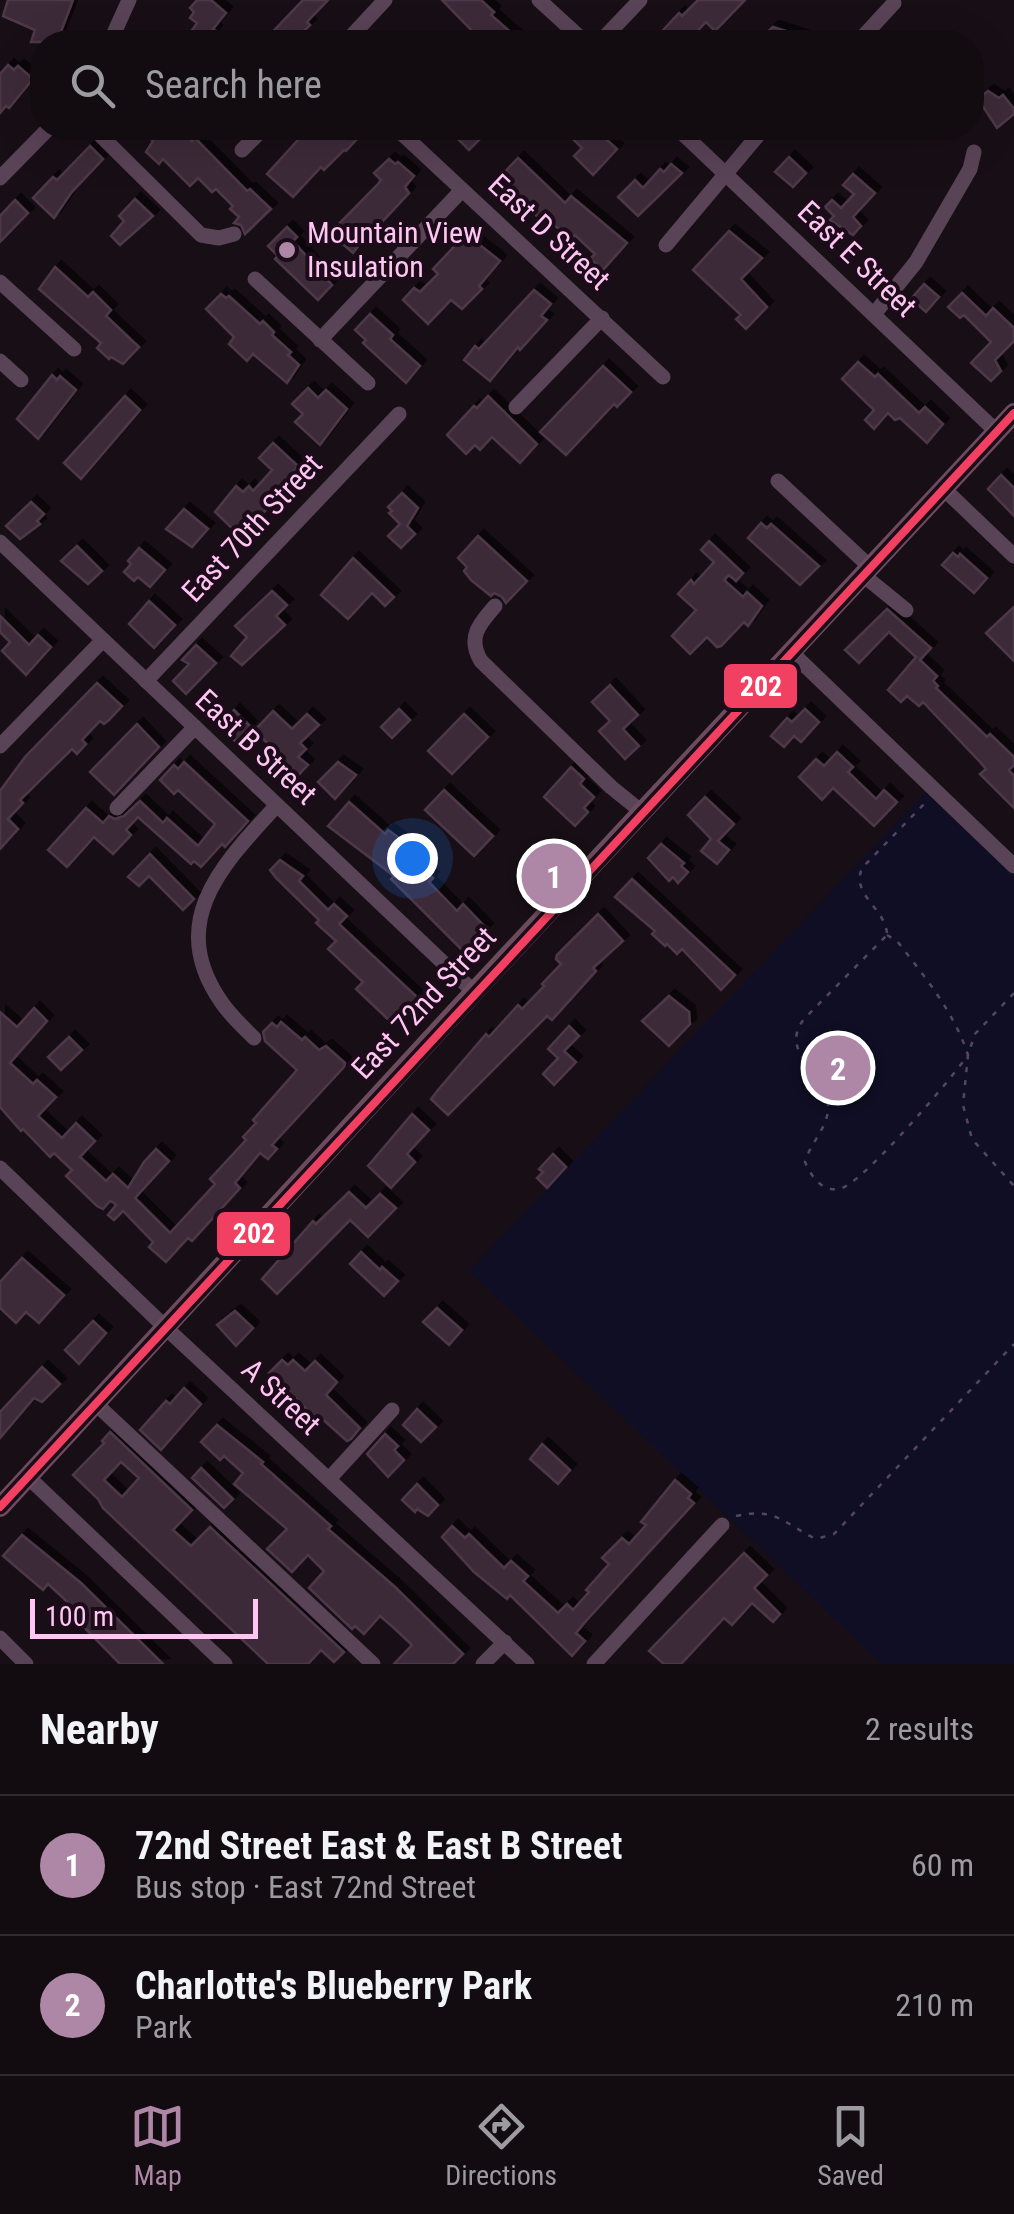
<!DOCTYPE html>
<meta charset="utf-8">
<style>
:root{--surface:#120b10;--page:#1b1419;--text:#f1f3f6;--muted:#9c9b9f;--line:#312b30;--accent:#ae86a6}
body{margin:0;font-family:"Roboto Condensed",sans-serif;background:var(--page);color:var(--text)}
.scale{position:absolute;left:30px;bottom:25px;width:228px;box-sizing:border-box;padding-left:10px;border:5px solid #ffc6f4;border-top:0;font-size:28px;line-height:35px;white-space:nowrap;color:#ffc6f4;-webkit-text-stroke:8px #1c0b18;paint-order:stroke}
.you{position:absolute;left:412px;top:858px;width:35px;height:35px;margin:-25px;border:8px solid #fff;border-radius:50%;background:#1a73e8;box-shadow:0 0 0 15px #1a73e833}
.badge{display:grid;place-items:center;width:65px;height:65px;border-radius:50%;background:var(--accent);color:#fff;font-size:32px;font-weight:700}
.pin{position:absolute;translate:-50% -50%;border:5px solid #fff;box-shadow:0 2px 10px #0006}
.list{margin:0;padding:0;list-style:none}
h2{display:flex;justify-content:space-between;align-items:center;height:130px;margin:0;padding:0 40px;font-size:42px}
h2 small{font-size:32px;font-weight:400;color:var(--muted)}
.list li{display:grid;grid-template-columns:65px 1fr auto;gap:30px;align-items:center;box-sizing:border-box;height:140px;padding:0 40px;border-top:2px solid var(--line)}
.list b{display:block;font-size:38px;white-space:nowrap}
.list p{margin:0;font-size:32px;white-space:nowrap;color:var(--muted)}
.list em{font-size:32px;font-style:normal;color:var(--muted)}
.icon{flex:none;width:55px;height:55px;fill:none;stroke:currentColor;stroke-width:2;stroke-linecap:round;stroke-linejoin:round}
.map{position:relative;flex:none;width:1014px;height:1664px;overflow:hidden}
.search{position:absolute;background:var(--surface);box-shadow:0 10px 40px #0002;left:30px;right:30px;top:30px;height:110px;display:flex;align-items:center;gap:25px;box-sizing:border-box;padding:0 35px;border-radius:40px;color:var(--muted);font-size:38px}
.sheet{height:410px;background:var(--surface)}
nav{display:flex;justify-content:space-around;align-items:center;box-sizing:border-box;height:140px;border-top:2px solid var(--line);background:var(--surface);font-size:28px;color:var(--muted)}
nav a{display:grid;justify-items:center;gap:5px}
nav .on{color:var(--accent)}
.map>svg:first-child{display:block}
</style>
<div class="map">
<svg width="1014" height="1664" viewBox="0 0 1014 1664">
<defs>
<filter id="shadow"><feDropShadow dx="6" dy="-6" stdDeviation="0" flood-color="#0009"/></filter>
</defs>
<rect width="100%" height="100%" fill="#180f16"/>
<polygon fill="#100e24" points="931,787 1014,866 1014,1664 882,1664 469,1271"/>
<g fill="#3c2b38" stroke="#4e3848" stroke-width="2.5" fill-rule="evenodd" filter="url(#shadow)">
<polygon points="8,0 73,0 57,42 31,42 35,30 3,16"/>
<polygon points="197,0 211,0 226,13 213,29 216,31 207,42 190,33 197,23 190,18 194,12 190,8"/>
<polygon points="303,0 328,0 307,22 310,25 293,42 263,42"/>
<polygon points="442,0 481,0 494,12 491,15 522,42 483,42"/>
<polygon points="698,0 745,0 715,31 706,22 687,42 652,42 679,13 682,16"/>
<polygon points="773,27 814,40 814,42 756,42"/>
<polygon points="8,65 14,70 18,66 33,79 9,108 6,106 0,113 0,74"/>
<polygon points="988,91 999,98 1003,95 1014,109 1014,114 997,128 978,99"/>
<polygon points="155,128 178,128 192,141 195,138 247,191 250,189 271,209 245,234 241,225 234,223 239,217 230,209 233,206 216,189 212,192 198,178 190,186 163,159 159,164 146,152 153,141 147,135"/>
<polygon points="321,128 367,128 346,151 344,150 324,170 321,167 293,197 267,174 308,129 314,135"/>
<polygon points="447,128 479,128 485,134 469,150"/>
<polygon points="580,128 594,128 617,149 593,175 574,156 582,148 571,137"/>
<polygon points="90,146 103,159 71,193 54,218 33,198 53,177 57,180"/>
<polygon points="789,157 806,173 793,187 775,172"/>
<polygon points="518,158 565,203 571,196 627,243 603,270 590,259 595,254 575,235 571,240 550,221 541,220 498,179"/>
<polygon points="389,159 395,164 398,162 414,176 405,187 409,193 382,222 376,223 353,253 330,233 378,184 381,180 374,173"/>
<polygon points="671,164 682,173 638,216 618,197 635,180 643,188 660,169 664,172"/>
<polygon points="853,174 875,193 853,217 861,226 853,235 830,220 834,216 825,207 832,200 841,208 854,194 843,185"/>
<polygon points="135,199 153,216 120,245 111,236 124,221 119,216"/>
<polygon points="15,200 28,213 0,242 0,216"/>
<polygon points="287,227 297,237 293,241 332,285 318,300 275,259 278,256 268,246"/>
<polygon points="729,231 762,258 741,279 767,307 746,329 736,319 741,315 693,270"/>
<polygon points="466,234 500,261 479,286 482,289 462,309 451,300 428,324 403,300 414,288 420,292 438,274 433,269"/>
<polygon points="55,267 88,297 93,292 111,310 106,316 139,347 123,364 111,357 109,359 97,348 101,343 39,289"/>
<polygon points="924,284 939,297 926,312 911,299"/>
<polygon points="534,290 551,304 541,316 547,320 520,350 518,347 490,381 464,360 475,346 479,349"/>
<polygon points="962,293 986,316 993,308 1014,328 1014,341 995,360 1001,371 991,381 971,363 991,342 964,315 960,318 948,307"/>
<polygon points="221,294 226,298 229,296 260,324 263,321 274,332 272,335 291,352 288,355 299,365 287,383 253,354 247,361 229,344 234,337 206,309"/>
<polygon points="370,314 393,335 390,339 420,366 406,383 363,343 366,340 355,330"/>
<polygon points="858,362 875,377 878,374 919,413 925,407 943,424 927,443 900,418 895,420 888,413 874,429 865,420 874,410 842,379"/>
<polygon points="603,366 631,392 617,407 614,404 566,455 540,432"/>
<polygon points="52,375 57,380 60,376 76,390 38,439 17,419"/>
<polygon points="308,388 318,398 326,390 347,409 320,445 295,422 303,414 292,404"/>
<polygon points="125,396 140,410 81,479 64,463"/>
<polygon points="488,396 537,444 520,463 492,437 480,450 475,445 466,454 447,435 474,406 477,408"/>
<polygon points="273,443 298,466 287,478 291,482 270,506 257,519 253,515 237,533 215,512 236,486 243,492 249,486 253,491 272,470 259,458"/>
<polygon points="1001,475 1014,488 1014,516 988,489"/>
<polygon points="402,493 418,508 407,526 415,534 401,548 388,536 400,524 389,513 392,511 388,507"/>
<polygon points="31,502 44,514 37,521 40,524 20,539 6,526"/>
<polygon points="184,509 208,529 192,547 166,529"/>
<polygon points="761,523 767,528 771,524 819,566 800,585 748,538"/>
<polygon points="478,536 527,581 506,603 502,597 494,593 491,596 471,580 464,571 467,567 458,558"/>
<polygon points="709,541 743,573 736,581 729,575 724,580 743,597 747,592 762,606 748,626 744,622 721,646 717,647 707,637 690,654 672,636 696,610 678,594 691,580 694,584 714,562 701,550"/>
<polygon points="77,546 102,571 88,584 61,561"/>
<polygon points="139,548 165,570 150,587 138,577 134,581 124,572 131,564 128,561"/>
<polygon points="953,553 958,557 960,554 987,578 974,593 942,565"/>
<polygon points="353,558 394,597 385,606 372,593 348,619 321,595"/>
<polygon points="272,591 287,605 276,616 285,625 242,665 231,656 247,637 235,626"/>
<polygon points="149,601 175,625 154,648 129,624"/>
<polygon points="1014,607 1014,661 986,633"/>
<polygon points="887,609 931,648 920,660 937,676 933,681 938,686 936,688 987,737 990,734 1014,757 1014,765 1009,770 1014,776 1014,808 980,774 986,769 980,762 923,702 919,706 907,696 901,702 888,690 916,657 889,632 859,663 845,650"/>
<polygon points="0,616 29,645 38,635 51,647 26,675 2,651 10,642 0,632"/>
<polygon points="196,645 216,663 186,694 173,681 189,664 182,660"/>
<polygon points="97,683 122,706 109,720 104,724 100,721 82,740 86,744 77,754 72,749 20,800 23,803 8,819 18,829 0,849 0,791 25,757"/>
<polygon points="610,685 638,715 623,729 639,746 625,759 599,731 610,721 592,702"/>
<polygon points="399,709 410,720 392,738 381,727"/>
<polygon points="805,709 819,722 801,742 794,736 784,747 771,736 787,718 792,722"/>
<polygon points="234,710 251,727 236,742 219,726"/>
<polygon points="273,711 292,729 307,714 319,725 300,743 306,749 298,757 308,765 289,785 273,771 281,763 273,756 277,752 254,731"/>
<polygon points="464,714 488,737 452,774 428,751"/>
<polygon points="137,724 159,747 114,795 90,772"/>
<polygon points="837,752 853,767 848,772 876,799 884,790 897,802 874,826 833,788 822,800 799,777 816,759 824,766"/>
<polygon points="184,762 248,821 225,847 222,844 201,867 194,861 191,864 138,817 126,830 131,835 113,854 94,837 67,867 48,850 86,808 103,823 109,816 115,819 124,816 140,801 163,823 167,818 198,846 215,824 178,790 174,794 160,780 174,765 178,769"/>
<polygon points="338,762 356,775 335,799 318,782"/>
<polygon points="571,767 584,779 580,784 594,797 584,808 588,812 575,826 544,797"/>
<polygon points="444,790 493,836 474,856 425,810"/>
<polygon points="705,797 734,824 718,841 729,850 717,864 701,851 711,839 688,815"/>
<polygon points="349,802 385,834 388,830 419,853 413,860 433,878 429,882 457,911 463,904 487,929 464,952 391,879 394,876 328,826"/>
<polygon points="661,844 684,863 681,866 688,872 678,883 673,877 669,881 648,858"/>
<polygon points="150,854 194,899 183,910 149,876 139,886 128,877"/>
<polygon points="280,860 303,876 299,881 328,910 334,904 347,916 339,924 419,999 393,1024 356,989 363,982 328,949 336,941 316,923 319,920 276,878 270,870"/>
<polygon points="632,879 735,975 721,990 682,949 677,954 667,944 665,946 652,934 655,931 615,897"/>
<polygon points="598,914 623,941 593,968 596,971 552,1020 547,1016 448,1115 431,1099 438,1090 486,1034 489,1037 518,1005 522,1009 544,986 542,984 561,964 556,959 557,955"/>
<polygon points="669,996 689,1012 690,1024 669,1046 642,1021"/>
<polygon points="34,1008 47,1021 10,1063 33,1084 37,1080 56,1097 38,1116 62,1138 76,1123 95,1141 80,1157 106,1181 113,1174 128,1188 144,1162 156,1149 169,1161 135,1198 170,1233 215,1184 210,1179 246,1140 243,1137 256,1123 253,1120 297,1070 265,1041 263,1032 272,1023 277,1027 281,1022 302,1040 305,1037 319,1050 326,1046 345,1063 344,1067 272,1145 277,1149 268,1159 260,1153 235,1183 240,1188 192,1241 188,1238 166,1262 149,1247 153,1242 123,1211 114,1220 108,1215 116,1205 114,1203 110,1201 103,1209 97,1206 66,1176 72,1170 54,1153 50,1157 23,1129 21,1131 0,1107 0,1012 17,1027"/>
<polygon points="569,1026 579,1036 564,1051 576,1062 554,1085 543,1074 558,1058 548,1049"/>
<polygon points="69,1037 82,1050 61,1070 48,1057"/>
<polygon points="412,1114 429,1130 407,1154 415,1162 391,1188 368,1166"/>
<polygon points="553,1154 566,1167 547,1188 537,1178 543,1172 539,1169"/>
<polygon points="349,1192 366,1208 380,1194 396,1208 368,1237 350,1220 277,1294 262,1279 313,1221 316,1224"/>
<polygon points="361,1252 380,1270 382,1267 398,1281 384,1296 350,1264"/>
<polygon points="22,1258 64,1295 39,1323 26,1312 16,1323 0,1308 0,1282"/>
<polygon points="437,1308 462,1330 449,1345 423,1322"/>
<polygon points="235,1311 253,1328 236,1346 217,1325"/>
<polygon points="93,1321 106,1333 79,1364 65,1350"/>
<polygon points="282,1360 288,1365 293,1360 305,1371 315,1361 337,1382 326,1395 360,1428 351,1439 347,1441 319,1416 317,1419 269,1373"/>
<polygon points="42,1367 60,1384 42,1402 34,1398 0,1438 0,1412"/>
<polygon points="184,1388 201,1404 161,1450 140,1430 166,1401 170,1404"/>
<polygon points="417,1409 436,1427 421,1442 403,1425"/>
<polygon points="217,1425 263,1462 261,1464 331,1526 328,1529 395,1587 463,1654 453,1664 394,1664 412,1645 394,1628 380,1616 364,1634 355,1626 352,1629 309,1588 324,1571 308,1555 292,1572 267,1549 287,1529 234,1484 243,1473 224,1456 220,1460 201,1442"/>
<path d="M 110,1432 L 192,1510 L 173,1530 L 191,1546 L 210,1527 L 344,1652 L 334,1662 L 321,1650 L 308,1664 L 268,1664 L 103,1508 L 98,1499 L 73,1475 L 104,1443 L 102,1441 ZM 121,1462 L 139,1478 L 122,1497 L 104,1480 Z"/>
<polygon points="385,1434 398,1446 394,1450 404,1460 388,1477 367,1454"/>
<polygon points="542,1444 570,1470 558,1484 530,1459"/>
<polygon points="201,1468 233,1499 224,1508 192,1478"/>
<polygon points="675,1480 691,1494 688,1498 694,1503 586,1621 576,1633 585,1641 572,1656 510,1595 507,1599 474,1572 442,1537 452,1526 465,1538 469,1534 504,1568 511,1561 528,1576 523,1581 558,1613 567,1604 573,1610 589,1592 586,1590 609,1564 602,1558 622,1538 629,1544 646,1525 641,1522"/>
<polygon points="417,1484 438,1505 428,1516 417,1509 415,1512 402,1500"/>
<polygon points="22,1535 81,1583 163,1664 120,1664 73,1616 77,1611 59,1594 48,1584 43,1590 3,1556"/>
<polygon points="744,1553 767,1575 754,1588 780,1614 773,1622 752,1603 732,1625 724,1618 681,1664 664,1664 649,1651"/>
</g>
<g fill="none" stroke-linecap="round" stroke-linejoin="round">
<g stroke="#544562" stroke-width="2.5" stroke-dasharray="5 8" stroke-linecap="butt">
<path d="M 887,933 C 884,907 851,895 862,868 L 926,802"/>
<path d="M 887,935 L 897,941 C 925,977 954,1012 968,1055 C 952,1078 861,1186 839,1189 C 822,1192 811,1176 805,1162 C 811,1141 830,1126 828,1104 C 825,1071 778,1053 804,1019 Z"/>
<polyline points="1014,993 975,1034 968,1055 963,1105 972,1139 1014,1186"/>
<path d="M 736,1516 C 776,1507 783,1523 816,1539 L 834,1534 L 1014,1344"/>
</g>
<g stroke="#594357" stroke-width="15">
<polyline points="539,0 585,42"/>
<polyline points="110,42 129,0"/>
<polyline points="346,42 385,0"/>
<polyline points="600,42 640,0"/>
<polyline points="858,42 894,3"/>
<polyline points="93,128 201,235 219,238 234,234"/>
<polyline points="396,128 663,377"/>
<polyline points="677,128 997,432"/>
<polyline points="242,150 264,128"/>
<polyline points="0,178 49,128"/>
<polyline points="666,245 764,128"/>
<polyline points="255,279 368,383"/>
<polyline points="0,282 74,349"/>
<polyline points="875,313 916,262 970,169 974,152"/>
<polyline points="320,340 462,190"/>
<polyline points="0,361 21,380"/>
<polyline points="516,407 602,318"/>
<polyline points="778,481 870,567"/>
<polyline points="944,489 1014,556"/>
<polyline points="0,542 474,992"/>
<polyline points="863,575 906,610"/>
<path d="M 495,606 C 479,624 467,638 481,661 L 611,787 L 642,812"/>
<polyline points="791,652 1014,866"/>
<polyline points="146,681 399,414"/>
<polyline points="0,746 103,640"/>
<polyline points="117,808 195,727"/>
<path d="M 254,1038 C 243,1027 231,1016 222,1003 C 165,922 222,865 277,805"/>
<polyline points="0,1168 166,1328 527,1664"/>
<polyline points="96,1404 373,1664"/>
<polyline points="28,1477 225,1664"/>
<polyline points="329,1479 392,1410"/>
<polyline points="0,1638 26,1664"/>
<polyline points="483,1664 505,1642"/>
<polyline points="594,1664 722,1525"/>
</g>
<polyline stroke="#6c4b5d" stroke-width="20" points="0,1507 474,992 1014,413"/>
<g stroke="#1c0b18" stroke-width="15">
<polyline id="bus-1" points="0,1507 1014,413"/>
</g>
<use href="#bus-1" stroke="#f24062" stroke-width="8"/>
</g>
<circle fill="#ae86a6" stroke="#1c0b18" stroke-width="4" cx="287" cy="250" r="10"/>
<g text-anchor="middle" stroke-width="8" stroke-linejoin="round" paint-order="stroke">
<g font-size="30" fill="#ffc6f4" stroke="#1c0b18">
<text transform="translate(549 232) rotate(43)" y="10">East D Street</text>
<text transform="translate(857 259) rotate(44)" y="10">East E Street</text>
<text transform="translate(252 528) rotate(-47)" y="10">East 70th Street</text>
<text transform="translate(256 747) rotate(43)" y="10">East B Street</text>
<text transform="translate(424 1003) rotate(-47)" y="10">East 72nd Street</text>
<text transform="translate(281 1397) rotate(43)" y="10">A Street</text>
</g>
<g font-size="30" fill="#ffc6f4" stroke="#1c0b18" text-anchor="start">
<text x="307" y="243">Mountain View<tspan x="307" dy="34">Insulation</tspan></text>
</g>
</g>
<g stroke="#1c0b18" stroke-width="4">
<rect x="722" y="662" width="77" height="48" rx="10" fill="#f24062"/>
<rect x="215" y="1210" width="77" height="48" rx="10" fill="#f24062"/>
</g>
<g font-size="28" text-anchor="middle" font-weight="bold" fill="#fff">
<text x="761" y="696">202</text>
<text x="254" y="1243">202</text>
</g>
</svg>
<div class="scale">100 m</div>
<div class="you"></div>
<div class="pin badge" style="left:554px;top:876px">1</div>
<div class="pin badge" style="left:838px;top:1068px">2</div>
<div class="search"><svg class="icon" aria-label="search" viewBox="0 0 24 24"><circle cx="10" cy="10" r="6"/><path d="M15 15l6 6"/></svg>Search here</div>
</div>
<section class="sheet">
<h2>Nearby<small>2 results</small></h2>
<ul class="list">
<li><span class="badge">1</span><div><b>72nd Street East &amp; East B Street</b><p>Bus stop · East 72nd Street</p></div><em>60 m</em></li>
<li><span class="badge">2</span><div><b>Charlotte's Blueberry Park</b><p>Park</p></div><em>210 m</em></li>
</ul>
</section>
<nav>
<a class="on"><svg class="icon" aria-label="map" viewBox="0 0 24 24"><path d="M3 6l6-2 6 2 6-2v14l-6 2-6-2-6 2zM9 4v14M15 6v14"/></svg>Map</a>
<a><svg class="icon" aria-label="directions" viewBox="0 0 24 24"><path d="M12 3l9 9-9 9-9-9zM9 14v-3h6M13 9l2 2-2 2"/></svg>Directions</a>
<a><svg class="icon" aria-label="saved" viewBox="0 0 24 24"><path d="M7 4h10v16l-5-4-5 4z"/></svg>Saved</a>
</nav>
